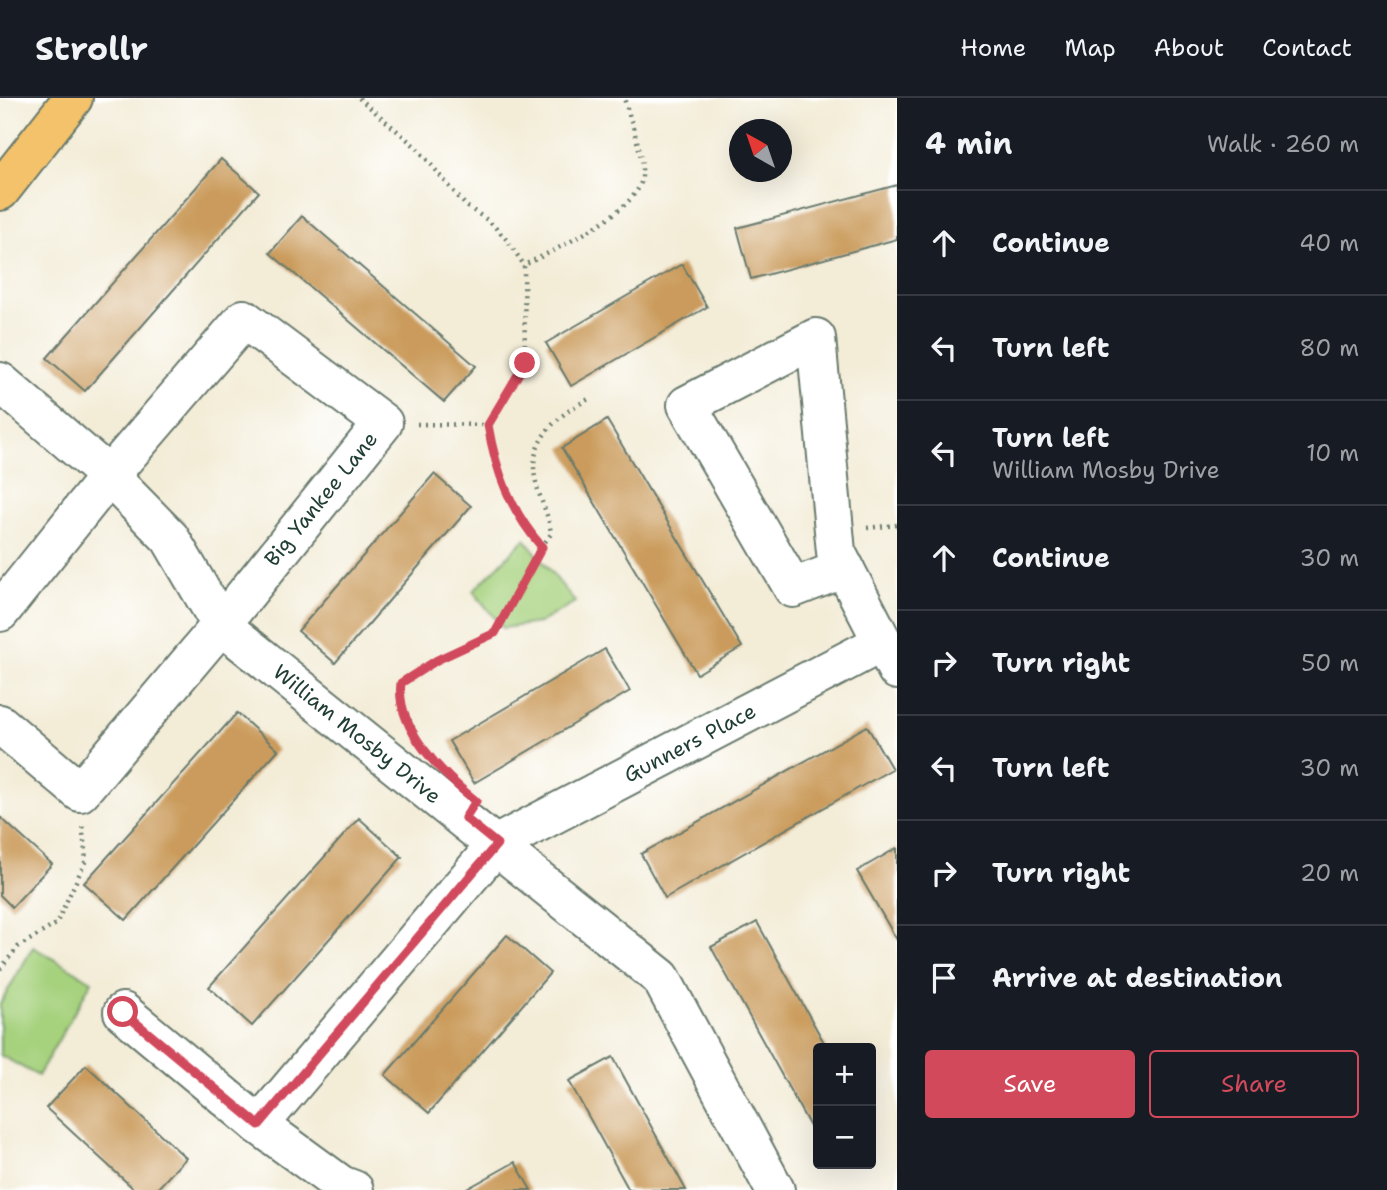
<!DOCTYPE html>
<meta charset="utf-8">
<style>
:root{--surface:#171b24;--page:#20242c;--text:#f1f3f6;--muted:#9ea1a6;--line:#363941;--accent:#d1495b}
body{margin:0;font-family:"Shantell Sans",sans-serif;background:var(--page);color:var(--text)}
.controls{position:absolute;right:21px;bottom:21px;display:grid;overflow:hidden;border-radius:7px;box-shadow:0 7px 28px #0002}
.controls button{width:63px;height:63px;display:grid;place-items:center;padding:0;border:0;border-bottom:2px solid var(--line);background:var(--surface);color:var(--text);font:35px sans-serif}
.compass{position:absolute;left:729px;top:21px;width:63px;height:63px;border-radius:50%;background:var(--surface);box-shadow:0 7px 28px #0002;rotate:320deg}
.stop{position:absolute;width:21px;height:21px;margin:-16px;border:5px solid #d1495b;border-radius:50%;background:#fff}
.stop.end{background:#d1495b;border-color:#fff;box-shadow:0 2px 7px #0008}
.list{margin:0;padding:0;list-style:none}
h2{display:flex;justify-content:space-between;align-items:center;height:91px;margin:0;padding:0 28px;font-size:30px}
h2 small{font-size:23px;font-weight:400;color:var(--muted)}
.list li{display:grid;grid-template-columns:46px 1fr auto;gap:21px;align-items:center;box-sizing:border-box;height:105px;padding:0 28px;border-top:2px solid var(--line)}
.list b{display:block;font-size:26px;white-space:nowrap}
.list p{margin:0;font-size:23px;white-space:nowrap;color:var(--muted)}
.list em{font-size:23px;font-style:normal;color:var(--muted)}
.actions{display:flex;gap:14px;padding:21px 28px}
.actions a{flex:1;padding:16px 0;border:2px solid var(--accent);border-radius:7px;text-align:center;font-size:24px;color:var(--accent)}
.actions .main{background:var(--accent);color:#fff}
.icon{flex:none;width:38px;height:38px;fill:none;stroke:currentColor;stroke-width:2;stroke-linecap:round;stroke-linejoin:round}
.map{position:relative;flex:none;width:897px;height:1092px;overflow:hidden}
header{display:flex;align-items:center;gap:42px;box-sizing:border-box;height:98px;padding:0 35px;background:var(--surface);border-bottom:2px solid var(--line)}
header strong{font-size:33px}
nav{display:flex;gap:38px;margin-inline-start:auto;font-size:24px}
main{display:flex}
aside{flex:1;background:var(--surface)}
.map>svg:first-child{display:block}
</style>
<header>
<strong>Strollr</strong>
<nav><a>Home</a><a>Map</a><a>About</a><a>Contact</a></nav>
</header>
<main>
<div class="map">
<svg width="897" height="1092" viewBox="0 0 897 1092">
<rect width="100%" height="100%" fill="#fff"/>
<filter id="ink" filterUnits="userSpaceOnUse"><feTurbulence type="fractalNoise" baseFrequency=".0143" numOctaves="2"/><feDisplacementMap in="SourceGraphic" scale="14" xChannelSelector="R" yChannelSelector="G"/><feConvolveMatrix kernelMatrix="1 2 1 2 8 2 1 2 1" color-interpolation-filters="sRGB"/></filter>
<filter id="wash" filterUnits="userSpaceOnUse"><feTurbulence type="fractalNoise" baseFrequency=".00686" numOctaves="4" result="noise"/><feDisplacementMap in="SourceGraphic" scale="28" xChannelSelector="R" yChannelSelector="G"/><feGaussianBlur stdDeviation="1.57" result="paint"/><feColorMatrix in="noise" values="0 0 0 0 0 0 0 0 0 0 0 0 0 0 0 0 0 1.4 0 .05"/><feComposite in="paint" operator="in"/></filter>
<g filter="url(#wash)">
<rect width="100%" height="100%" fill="#f3ecd7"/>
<g fill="#a6d17d" stroke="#628758" stroke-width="2">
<polygon points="525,441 575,504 539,525 503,530 473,493"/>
<polygon points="33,849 92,883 38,978 0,957 0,906"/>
</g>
<g id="blocks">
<g fill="#ca9b5b">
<polygon points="221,61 259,94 85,293 47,260"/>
<polygon points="897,87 897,141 751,181 737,130"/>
<polygon points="302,118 476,268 444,304 270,155"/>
<polygon points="682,166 707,209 571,288 546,245"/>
<polygon points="607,322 742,549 697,576 562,350"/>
<polygon points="434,376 471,408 335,565 298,533"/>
<polygon points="605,551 630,593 474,685 449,643"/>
<polygon points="237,615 278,652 126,822 84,785"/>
<polygon points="867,628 892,671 665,800 641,756"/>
<polygon points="0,719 52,766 12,809 0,797"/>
<polygon points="359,720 402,759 252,928 209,889"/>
<polygon points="897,750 897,842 857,773"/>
<polygon points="757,824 827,950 818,950 818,1043 711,849"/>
<polygon points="507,837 550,875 429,1015 385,977"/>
<polygon points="613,959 686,1092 629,1092 569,983"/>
<polygon points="86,967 186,1060 156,1092 135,1092 46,1010"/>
<polygon points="515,1064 531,1092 465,1092"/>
</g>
</g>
</g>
<g filter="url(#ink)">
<use href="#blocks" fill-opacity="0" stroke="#697a6d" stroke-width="2"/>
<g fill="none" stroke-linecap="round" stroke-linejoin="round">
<g stroke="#697a6d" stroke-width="42">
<g id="minor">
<path id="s1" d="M 0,284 L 109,378 L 170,440 L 221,527 L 661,880 L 775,1092"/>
<polyline points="845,470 793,490 687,307 816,240 836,454 897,572"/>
<polyline points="0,514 109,378 244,221 383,325 221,527 80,694 0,626"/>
<polyline points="123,914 259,1027 341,1087 354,1092"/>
<path id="s2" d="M 259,1027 L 497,746 L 883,544"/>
</g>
</g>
<g stroke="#697a6d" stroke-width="42">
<polyline id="major" points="0,93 73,0"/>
</g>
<g stroke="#697a6d" stroke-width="4.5" stroke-dasharray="2 5" stroke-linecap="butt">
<polyline points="359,0 417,50 466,108 489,123 507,142 524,167"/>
<path d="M 417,326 L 488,327 L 525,265 L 524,167 C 553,153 640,112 642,79 C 644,58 630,21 624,0"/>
<path d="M 488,327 C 496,374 510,412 542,448"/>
<polyline points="867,430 897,427"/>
<path d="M 416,636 L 399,600 L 401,585 L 437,562 L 476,545 L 500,530 L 536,456 L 551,436 C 549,416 540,403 536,384 C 526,345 556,317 589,301"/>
<polyline points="0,871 18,849 56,826 86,762 82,725"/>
</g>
<use href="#minor" stroke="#fff" stroke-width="38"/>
<use href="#major" stroke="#f3c26a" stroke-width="38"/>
</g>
</g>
<g fill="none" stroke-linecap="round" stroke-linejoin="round" filter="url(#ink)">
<path stroke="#d1495b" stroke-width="9" d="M 123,914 L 259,1027 L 497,746 L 465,720 L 476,703 C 443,677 395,630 401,585 L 437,562 L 495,535 L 542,449 C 510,412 496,374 488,327 L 525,265"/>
</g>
<g text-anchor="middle" stroke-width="7" stroke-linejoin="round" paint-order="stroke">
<g font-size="21" fill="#1f3d34" stroke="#fff">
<text transform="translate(321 401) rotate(-51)" y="7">Big Yankee Lane</text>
<text dy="7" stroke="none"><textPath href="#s1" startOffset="506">William Mosby Drive</textPath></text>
<text dy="7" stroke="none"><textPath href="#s2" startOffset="586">Gunners Place</textPath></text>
</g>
</g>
</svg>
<div class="controls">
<button>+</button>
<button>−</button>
</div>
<svg class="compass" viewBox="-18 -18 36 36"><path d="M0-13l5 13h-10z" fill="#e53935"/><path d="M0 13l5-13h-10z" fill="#9ea1a6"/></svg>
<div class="stop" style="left:123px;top:914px"></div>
<div class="stop end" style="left:525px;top:265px"></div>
</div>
<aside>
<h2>4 min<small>Walk · 260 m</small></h2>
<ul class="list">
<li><svg class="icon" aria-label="ahead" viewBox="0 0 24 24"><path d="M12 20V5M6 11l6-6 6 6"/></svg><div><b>Continue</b></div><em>40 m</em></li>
<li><svg class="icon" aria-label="left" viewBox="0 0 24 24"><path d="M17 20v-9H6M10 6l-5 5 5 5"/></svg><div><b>Turn left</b></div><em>80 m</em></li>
<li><svg class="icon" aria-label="left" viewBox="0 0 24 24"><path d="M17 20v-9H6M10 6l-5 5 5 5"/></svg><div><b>Turn left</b><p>William Mosby Drive</p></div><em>10 m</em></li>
<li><svg class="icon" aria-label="ahead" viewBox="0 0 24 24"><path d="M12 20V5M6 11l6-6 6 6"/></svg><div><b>Continue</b></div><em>30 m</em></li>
<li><svg class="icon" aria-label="right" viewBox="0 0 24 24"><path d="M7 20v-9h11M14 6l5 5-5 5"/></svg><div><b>Turn right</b></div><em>50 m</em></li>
<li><svg class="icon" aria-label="left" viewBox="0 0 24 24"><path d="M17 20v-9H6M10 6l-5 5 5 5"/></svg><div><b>Turn left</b></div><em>30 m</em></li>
<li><svg class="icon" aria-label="right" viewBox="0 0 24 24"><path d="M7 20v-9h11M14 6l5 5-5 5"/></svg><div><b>Turn right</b></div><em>20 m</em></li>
<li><svg class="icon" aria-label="arrive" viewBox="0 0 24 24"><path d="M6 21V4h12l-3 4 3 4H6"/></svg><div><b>Arrive at destination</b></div></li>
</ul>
<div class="actions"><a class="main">Save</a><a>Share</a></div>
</aside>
</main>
